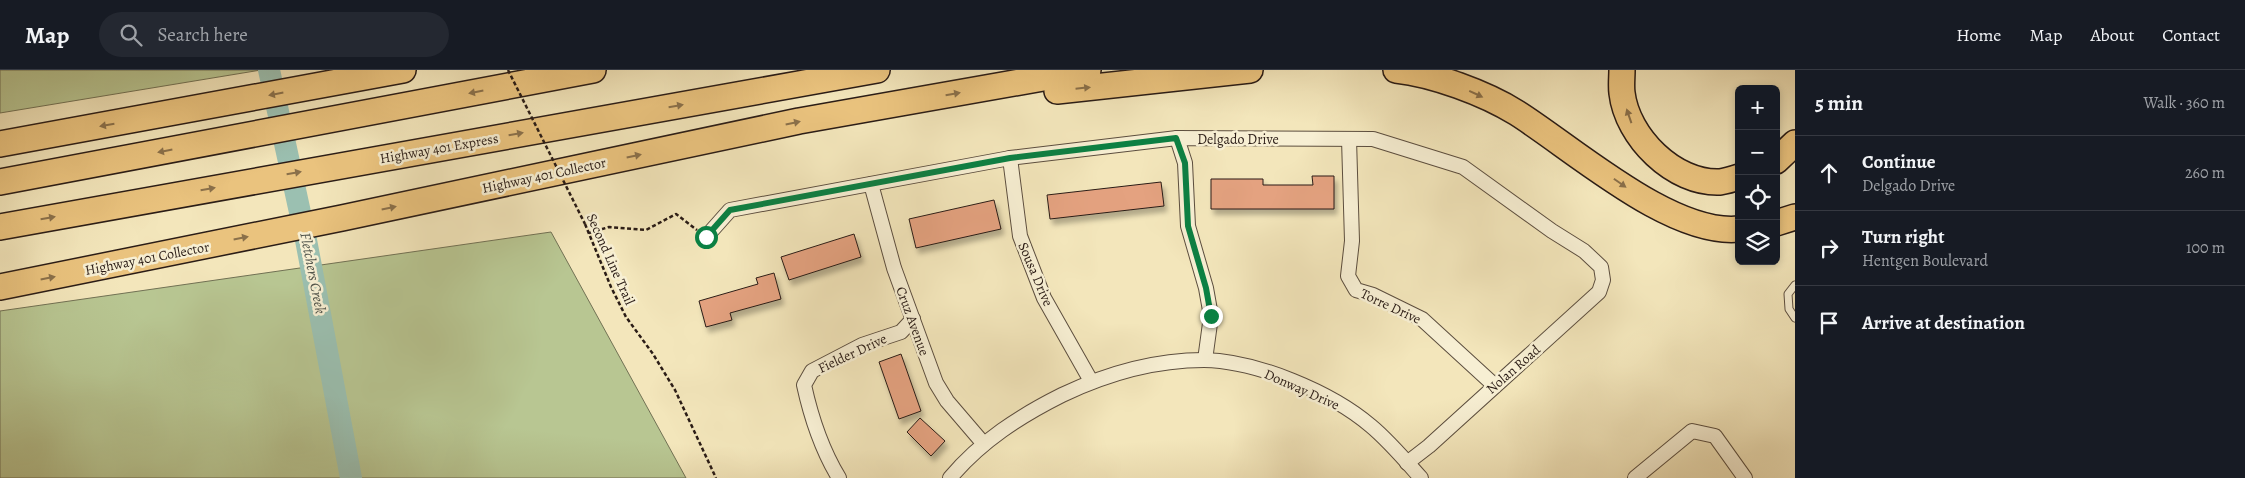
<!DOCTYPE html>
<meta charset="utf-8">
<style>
:root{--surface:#171b24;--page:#242831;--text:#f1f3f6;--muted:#9ea1a6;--line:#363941}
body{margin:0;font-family:Alegreya,serif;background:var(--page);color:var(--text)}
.controls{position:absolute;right:15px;top:15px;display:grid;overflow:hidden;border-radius:8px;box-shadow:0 2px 8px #0003}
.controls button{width:45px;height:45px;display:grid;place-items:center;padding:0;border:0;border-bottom:1px solid var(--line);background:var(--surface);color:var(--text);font:25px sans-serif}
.stop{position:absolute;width:15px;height:15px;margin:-11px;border:4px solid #0b8043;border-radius:50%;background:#fff}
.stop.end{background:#0b8043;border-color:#fff;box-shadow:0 1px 5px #0008}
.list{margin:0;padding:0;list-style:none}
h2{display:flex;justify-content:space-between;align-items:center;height:65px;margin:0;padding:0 20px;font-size:21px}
h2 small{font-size:16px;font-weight:400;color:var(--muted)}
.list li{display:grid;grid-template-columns:32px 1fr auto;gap:15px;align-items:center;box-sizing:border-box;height:75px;padding:0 20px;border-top:1px solid var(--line)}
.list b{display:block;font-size:19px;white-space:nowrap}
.list p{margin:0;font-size:16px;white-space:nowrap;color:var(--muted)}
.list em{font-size:16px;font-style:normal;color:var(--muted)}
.icon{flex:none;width:28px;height:28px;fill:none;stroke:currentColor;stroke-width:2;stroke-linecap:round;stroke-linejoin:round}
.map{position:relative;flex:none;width:1795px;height:408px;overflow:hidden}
header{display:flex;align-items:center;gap:30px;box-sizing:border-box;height:70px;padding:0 25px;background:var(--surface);border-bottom:1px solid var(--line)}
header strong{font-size:24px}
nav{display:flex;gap:28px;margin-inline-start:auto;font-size:18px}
.search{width:350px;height:45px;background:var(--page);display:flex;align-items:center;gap:12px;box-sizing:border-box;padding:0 18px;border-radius:28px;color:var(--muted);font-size:19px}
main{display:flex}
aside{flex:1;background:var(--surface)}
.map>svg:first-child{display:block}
</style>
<header>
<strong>Map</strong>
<div class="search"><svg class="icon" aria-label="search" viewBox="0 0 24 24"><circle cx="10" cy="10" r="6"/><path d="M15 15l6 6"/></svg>Search here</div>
<nav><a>Home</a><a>Map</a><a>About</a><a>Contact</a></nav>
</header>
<main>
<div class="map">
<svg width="1795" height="408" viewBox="0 0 1795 408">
<defs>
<filter id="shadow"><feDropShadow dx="3" dy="5.5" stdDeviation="2.5" flood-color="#0004"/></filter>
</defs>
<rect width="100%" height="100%" fill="#f3e6bb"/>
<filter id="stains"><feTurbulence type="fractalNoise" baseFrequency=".004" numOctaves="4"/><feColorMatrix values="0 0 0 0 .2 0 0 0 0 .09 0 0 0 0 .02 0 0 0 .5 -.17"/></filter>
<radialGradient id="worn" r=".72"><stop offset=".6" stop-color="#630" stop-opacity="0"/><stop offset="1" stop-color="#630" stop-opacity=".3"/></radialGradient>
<g fill="#b8c692" stroke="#717154">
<polygon points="0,0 261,0 0,43"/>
<polygon points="551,162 686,408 0,408 0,241"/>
</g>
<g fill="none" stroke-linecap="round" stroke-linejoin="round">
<polyline stroke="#9bc0b1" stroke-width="22" points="269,0 306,170 351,408"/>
</g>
<g fill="#e4a280" stroke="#2a1c16" filter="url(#shadow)">
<polygon points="1312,106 1334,106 1334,139 1211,139 1211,109 1263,109 1263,115 1313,115"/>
<polygon points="1161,112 1164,136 1050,149 1047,125"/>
<polygon points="994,130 1001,159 916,178 909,149"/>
<polygon points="854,164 861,187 789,210 781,187"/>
<polygon points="774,203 781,229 730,243 732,250 706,257 699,231 758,214 756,208"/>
<polygon points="901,284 921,341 899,349 879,292"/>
<polygon points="920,348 945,371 931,386 907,362"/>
</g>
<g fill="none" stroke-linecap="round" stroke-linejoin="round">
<g stroke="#5c4e3f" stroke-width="9">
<polyline id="service" points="1795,215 1788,224 1789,239 1795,248"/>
</g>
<g stroke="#5c4e3f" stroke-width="16">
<g id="minor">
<polyline points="1177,68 1185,93 1188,156 1206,218 1211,246 1205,290"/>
<polyline points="1349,69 1352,171 1348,206 1356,220 1373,225 1422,249 1494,315"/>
<polyline points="1010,88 1020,166 1044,228 1091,311"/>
<polyline points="871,114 894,198 936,313 947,331 983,373"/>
<polyline points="706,167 730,140 1010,88 1177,68 1373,69 1463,97 1552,161 1584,181 1601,197 1603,210 1599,222 1429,376 1407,393"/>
<path d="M 839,408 C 822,380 811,347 804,315 L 812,301 L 862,275 L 901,262 L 913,249"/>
<path d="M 950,408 C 981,371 1020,346 1062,325 C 1106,304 1155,290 1204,290 C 1257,291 1331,322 1371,356 C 1389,371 1405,390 1421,408"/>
<polyline points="1635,408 1692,361 1715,366 1745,408"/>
</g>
</g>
<g stroke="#2a1c16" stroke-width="28">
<g id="motorway">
<path d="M 1396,0 C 1433,4 1485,23 1517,43 C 1574,79 1671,166 1739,159"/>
<path d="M 1622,0 C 1622,7 1621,16 1622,23 C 1627,67 1674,114 1720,112 C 1726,111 1733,109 1739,107"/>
<polyline points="1057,21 1250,0"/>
<polyline points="0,74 403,0"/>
<polyline points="1776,91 1795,73"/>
<polyline points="0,112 593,0"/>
<polyline points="1776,153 1795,147"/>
<polyline points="0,157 877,0"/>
<polyline points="0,217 342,148 799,51 1088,0"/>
</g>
</g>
<g stroke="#2a1c16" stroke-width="2.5" stroke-dasharray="4 2.5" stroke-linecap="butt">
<polyline points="585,154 611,217 626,247 653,284 675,320 716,408"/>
<polyline points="589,163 609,157 646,160 676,144 697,160"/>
</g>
<use href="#service" stroke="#f7efd3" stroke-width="7"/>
<use href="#minor" stroke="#f7efd3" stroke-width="14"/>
<use href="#motorway" stroke="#eac37e" stroke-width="25"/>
<polyline stroke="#2a1c16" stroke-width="2.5" stroke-dasharray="4 2.5" stroke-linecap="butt" points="508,0 585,154"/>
</g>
<defs><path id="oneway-solid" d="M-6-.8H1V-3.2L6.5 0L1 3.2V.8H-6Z" transform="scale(1.25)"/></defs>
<g fill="#8a704a">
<use href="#oneway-solid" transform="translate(1083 18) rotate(-6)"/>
<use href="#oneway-solid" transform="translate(476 22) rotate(169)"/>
<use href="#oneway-solid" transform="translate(276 24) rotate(169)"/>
<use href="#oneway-solid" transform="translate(953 24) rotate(-10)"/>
<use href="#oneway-solid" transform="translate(1476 24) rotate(25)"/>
<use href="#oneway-solid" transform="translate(676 36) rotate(-10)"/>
<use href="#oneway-solid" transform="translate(1629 46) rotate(-109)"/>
<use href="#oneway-solid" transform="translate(793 53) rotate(-12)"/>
<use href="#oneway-solid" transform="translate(107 55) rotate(170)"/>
<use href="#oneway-solid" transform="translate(516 64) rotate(-10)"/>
<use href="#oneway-solid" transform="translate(165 81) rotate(169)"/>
<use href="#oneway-solid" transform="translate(634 86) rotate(-12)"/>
<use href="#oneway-solid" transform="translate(294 103) rotate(-10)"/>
<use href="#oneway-solid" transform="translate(1620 113) rotate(35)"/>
<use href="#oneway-solid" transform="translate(208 119) rotate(-10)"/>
<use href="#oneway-solid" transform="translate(389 138) rotate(-12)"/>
<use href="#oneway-solid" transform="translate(48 148) rotate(-10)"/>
<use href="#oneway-solid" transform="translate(241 168) rotate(-11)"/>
<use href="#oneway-solid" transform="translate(48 208) rotate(-11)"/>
</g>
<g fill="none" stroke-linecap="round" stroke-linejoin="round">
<polyline stroke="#0b8043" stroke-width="6" points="706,167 730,140 1010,88 1176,68 1185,93 1188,156 1206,218 1211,246"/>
</g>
<g text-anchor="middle" stroke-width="5" stroke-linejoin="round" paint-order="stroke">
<g font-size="14" fill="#2a1c16" stroke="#f7efd3">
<text x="1238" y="74">Delgado Drive</text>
<text transform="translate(439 78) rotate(-10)" y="5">Highway 401 Express</text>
<text transform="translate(544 105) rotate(-12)" y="5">Highway 401 Collector</text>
<text transform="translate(147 188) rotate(-11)" y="5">Highway 401 Collector</text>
<text transform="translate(611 189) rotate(66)" y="5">Second Line Trail</text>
<text transform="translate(1036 204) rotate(67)" y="5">Sousa Drive</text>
<text transform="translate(1391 236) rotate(25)" y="5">Torre Drive</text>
<text transform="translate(913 251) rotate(70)" y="5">Cruz Avenue</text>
<text transform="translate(852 283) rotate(-25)" y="5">Fielder Drive</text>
<text transform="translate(1513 299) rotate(-41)" y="5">Nolan Road</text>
<text transform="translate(1302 319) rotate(24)" y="5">Donway Drive</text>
</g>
<g font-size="15" font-style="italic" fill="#52554c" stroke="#f7efd3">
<text transform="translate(313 203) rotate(79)" y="5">Fletchers Creek</text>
</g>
</g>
<rect width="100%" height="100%" filter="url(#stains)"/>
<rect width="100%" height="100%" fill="url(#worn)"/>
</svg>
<div class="controls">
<button>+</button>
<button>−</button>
<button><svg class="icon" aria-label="locate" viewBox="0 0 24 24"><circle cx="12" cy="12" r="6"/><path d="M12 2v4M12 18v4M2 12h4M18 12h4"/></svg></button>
<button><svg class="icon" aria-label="layers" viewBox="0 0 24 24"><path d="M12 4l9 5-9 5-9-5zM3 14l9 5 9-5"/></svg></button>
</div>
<div class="stop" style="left:706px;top:167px"></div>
<div class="stop end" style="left:1211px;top:246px"></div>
</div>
<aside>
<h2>5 min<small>Walk · 360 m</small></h2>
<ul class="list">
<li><svg class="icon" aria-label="ahead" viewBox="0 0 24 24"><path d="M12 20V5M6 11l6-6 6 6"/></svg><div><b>Continue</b><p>Delgado Drive</p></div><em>260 m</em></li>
<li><svg class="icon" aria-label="right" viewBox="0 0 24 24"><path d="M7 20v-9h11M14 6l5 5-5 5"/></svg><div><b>Turn right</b><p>Hentgen Boulevard</p></div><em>100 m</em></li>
<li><svg class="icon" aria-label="arrive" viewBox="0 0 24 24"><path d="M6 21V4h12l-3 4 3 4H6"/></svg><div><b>Arrive at destination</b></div></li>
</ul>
</aside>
</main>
